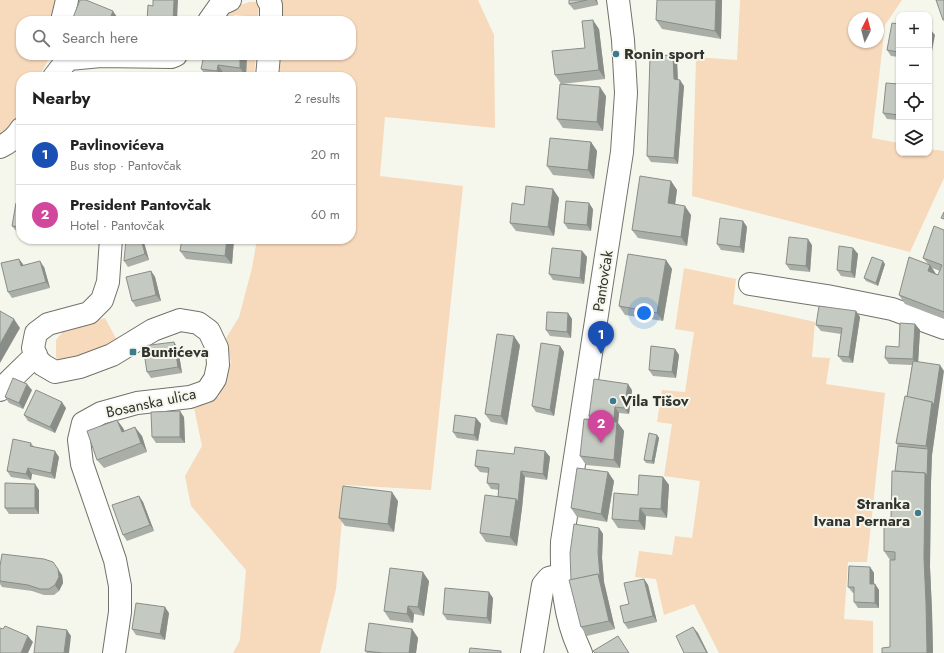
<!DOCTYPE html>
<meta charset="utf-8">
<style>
:root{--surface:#fff;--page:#f2f2f2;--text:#222;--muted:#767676;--line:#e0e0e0;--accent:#b45309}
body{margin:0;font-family:Jost,sans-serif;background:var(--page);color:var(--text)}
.controls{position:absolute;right:12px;top:12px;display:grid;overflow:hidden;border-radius:8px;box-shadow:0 1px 3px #0004}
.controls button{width:36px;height:36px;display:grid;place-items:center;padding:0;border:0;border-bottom:1px solid var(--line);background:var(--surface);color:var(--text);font:20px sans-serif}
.compass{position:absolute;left:848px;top:12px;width:36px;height:36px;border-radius:50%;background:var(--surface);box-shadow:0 1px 3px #0004;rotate:6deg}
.you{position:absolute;left:644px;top:313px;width:14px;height:14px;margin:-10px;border:3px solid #fff;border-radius:50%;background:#1a73e8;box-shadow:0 0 0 6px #1a73e833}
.badge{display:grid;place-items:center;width:26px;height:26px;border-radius:50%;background:var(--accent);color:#fff;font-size:13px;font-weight:700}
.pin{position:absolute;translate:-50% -33px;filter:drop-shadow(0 1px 2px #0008)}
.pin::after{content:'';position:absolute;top:21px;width:14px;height:12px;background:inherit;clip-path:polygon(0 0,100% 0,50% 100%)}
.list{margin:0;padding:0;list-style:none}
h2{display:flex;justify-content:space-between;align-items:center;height:52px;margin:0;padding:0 16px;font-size:17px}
h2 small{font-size:13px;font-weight:400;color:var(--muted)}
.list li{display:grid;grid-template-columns:26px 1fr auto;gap:12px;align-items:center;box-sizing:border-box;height:60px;padding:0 16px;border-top:1px solid var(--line)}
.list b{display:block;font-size:15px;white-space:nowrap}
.list p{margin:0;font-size:13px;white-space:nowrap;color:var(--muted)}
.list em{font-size:13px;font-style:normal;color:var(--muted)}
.icon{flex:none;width:22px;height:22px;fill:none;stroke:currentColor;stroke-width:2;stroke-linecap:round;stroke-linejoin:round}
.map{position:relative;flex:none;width:944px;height:653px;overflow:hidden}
.search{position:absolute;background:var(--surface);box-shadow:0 1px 3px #0004;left:16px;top:16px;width:340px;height:44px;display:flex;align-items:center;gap:10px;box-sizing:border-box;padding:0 14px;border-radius:16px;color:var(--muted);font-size:15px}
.panel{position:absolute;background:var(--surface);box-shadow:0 1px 3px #0004;left:16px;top:72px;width:340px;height:172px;border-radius:16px}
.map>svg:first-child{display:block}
</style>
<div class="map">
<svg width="944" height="653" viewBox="0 0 944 653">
<rect width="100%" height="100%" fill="#f5f7ec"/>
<g fill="#f7d9bc" fill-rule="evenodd">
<path d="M 0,0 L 60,0 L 57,21 L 21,21 L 21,55 L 51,55 L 39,77 L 21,77 C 21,102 23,121 0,136 Z"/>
<polygon points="281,0 478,0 494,35 495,128 385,117 380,176 463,186 431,490 345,485 336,589 320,653 233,653 240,640 246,570 191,506 185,476 202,446 194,408 219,397 231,362 226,338 239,317 252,268 257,239 351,239 351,77 279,77 281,55 351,55 351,21 283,21"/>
<path d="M 740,0 L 902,0 L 885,25 L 872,138 L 899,143 L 899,153 L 929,153 L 929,149 L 944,151 L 944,178 L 910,252 L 692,196 L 696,57 L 737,60 ZM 854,18 L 878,18 L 878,42 L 854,42 Z"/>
<path d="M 250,2 L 256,2 L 259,4 L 258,17 L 234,15 L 232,21 L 220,21 C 230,10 235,6 250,2 Z"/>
<polygon points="247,55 256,55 254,77 230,77 230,75 246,76"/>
<polygon points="684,268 736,279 733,304 815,322 812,357 830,358 826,384 885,393 867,562 848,562 844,619 873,621 873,653 719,653 694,604 664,615 656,579 635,577 639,551 672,555 675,536 692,538 700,481 664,476 672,424 657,422 662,390 685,392 694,332 675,329"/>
<polygon points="105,318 119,344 68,364 56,358 56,340 66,328"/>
</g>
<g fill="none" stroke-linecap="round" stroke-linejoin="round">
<g stroke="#71736a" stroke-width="24">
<g id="minor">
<polyline points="268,0 271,5 271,21"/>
<polyline points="62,21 67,0"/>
<polyline points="209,21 221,4 230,0"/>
<polyline points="54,77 67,60 69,59 101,56 171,57 176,55"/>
<polyline points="267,77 269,55"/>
<path d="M 0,147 C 9,143 16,137 21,129"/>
<polyline points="111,239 108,282 102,300 89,313 48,324 36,333 33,348 37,359 43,365 55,372 80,367 112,355 153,330 180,320 198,323 209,331 217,348 218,365 215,379 207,391 190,397 137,403 101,413 83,423 79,440 82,464 115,560 120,586 120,612 114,653"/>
<polyline points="750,284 827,296 892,309 944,328"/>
<polyline points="0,390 36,355"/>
<polyline points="532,653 543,585 549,578 561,575"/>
</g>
</g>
<g stroke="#71736a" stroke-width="24">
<path id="major" d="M 581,653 C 564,618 561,580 562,542 L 622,152 L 626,93 L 623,40 L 618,0"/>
</g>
<use href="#minor" stroke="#fff" stroke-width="22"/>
<use href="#major" stroke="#fff" stroke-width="22"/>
</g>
<g fill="#a9aea7" fill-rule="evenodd">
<polygon points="569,0 597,0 598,5 574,10 569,4"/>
<polygon points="722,0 721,39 662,29 656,20"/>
<polygon points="899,24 899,57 891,56 887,50"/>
<polygon points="599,29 605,79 562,84 606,96 603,131 563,128 557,119 561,84 555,75 585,48"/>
<polygon points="247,55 246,77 224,74 223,77 207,77 201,69"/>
<polygon points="673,55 677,61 678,80 684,86 678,164 651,162 647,156"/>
<polygon points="899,84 899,120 887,119 883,113"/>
<polygon points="591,142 597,151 594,179 553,175 547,166"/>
<polygon points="671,181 677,190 675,205 691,215 687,246 638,238 632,230"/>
<polygon points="559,198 554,236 516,231 510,223 524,205"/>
<polygon points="21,204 21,234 20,232 17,232 12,226"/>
<polygon points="593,209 591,231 568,229 564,223"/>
<polygon points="743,221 747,227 744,253 721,250 717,244"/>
<path d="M 944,230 L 944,319 L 905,304 L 899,295 L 928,264 L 923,258 ZM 932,268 L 940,271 L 938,275 L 936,274 Z"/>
<polygon points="24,239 47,239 46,242"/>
<polygon points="143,239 149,260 128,267 124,261"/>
<polygon points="182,239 234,239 232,264 186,259 180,251"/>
<polygon points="236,239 251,239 251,241"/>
<polygon points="812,245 810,272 790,270 786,264"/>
<polygon points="853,248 858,254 855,278 841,276 837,270"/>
<polygon points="582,251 587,257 584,284 553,280 549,274"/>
<polygon points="666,260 672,269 663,321 625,315 619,306"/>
<polygon points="885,264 878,286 866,281 864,278"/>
<polygon points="23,265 44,267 50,288 12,298 8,292"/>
<polygon points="151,271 155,277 161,301 136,307 132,301"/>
<polygon points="856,311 860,317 853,363 843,362 838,356 841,334 821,331 816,325"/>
<polygon points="568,313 572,319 571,338 550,336 546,330"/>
<polygon points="915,324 920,330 918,362 938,411 932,455 931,482 930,567 932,611 933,653 882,653 890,647 890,560 884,551 896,526 891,519 895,471 898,446 896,443 907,397 912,365 889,364 885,358 899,347"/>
<polygon points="520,345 507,425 491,422 485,414"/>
<polygon points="560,346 564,352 554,416 536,412 532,406"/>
<polygon points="178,348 182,373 151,378 147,372"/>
<polygon points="675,349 679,355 676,378 653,376 649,370"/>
<polygon points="32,390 23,409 9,403 5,397"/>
<polygon points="632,390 629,414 619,413 618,423 624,431 620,468 586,465 580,456 591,419 589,416"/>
<polygon points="66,408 55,433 28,421 24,415"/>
<polygon points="184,417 185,443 156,443 152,437"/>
<polygon points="476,418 481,424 478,441 457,438 453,432"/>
<polygon points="117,420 123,428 125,431 142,436 147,452 104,468 97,460"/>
<polygon points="657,435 659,438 654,464 646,463 644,460"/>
<polygon points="31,443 34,447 59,457 55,479 32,474 31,480 11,477 7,471"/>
<polygon points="545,451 550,457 547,480 525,477 522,508 517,546 486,542 480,533 498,497 499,490 491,489 487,483 488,473 480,472 475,466 514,454"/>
<polygon points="608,472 614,481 607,522 577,517 571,508"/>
<polygon points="663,477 669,485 667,518 646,516 645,530 618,528 612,519"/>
<polygon points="39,490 39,514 9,514 5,508"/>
<polygon points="139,496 143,502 154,531 127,541 123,535"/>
<polygon points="398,501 394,532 345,526 339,518"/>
<polygon points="599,528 603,534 602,558 604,582 615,629 587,636 581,627 571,580"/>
<polygon points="0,566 62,575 63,583 59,591 54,595 44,595 32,591 2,587 0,584"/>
<polygon points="870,567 874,573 874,584 875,584 879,590 879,608 858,608 854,602 854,593 853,593 848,587"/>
<polygon points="644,579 648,585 657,622 628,629 624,623 629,604"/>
<polygon points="429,581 424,616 414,614 413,623 390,620 384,611"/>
<polygon points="493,598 491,624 447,620 443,614"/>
<polygon points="169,613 165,640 136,635 132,629"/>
<polygon points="412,629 418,638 416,653 367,653 365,651"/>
</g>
<g fill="#898d88">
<polygon points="174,0 178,0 177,21 173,21"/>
<polygon points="595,0 597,0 598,5"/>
<polygon points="716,0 722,0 721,39 715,31"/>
<polygon points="113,11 117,17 116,21 109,21"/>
<polygon points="593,20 599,29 605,79 599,70"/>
<polygon points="930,29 935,35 930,62 929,61 929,38"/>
<polygon points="240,55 247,55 246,77 240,68"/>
<polygon points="673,55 677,61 678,85 674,79"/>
<polygon points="218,65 224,74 223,77 221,77 217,71"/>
<polygon points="680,80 684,86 678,164 674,158"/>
<polygon points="600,87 606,96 603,131 597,122"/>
<polygon points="591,142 597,151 594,179 588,170"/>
<polygon points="671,181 677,190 674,212 668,203"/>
<polygon points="553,189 559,198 554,236 548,227"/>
<polygon points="589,203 593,209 591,231 587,225"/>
<polygon points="685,206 691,215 687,246 681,237"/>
<polygon points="743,221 747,227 744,253 740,247"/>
<polygon points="141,239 143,239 149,260 145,254"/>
<polygon points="227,239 234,239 232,264 225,256"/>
<polygon points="808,239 812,245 810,272 806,266"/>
<polygon points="853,248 858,254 855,278 851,272"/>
<polygon points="582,251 587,257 584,284 580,278"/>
<polygon points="19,259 23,264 25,271 21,266"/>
<polygon points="666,260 672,269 663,321 657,313"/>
<polygon points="40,261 44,267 50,288 46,282"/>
<polygon points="883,261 885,264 878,286 876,283"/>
<polygon points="930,265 936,274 928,271"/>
<polygon points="151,271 155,277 161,301 156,295"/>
<polygon points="856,311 860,317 853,363 849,357"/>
<polygon points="568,313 572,319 571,338 567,332"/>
<polygon points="14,319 20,328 0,363 0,344"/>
<polygon points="915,324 920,330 918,365 913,359"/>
<polygon points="514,336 520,345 507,425 501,416"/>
<polygon points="174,342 178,348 182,373 178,367"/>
<polygon points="560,346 564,352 554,416 550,410"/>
<polygon points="675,349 679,355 676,378 672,372"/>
<polygon points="940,365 944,371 932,455 931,482 930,567 932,611 933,653 927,653 924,558 925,473 928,449 926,446 932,402"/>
<polygon points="27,384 32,390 23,409 19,403"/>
<polygon points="628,384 632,390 629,414 624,408"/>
<polygon points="62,402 66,408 55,433 50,427"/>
<polygon points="615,407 619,413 618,423 624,431 620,468 614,460 617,425 614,419"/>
<polygon points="180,411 184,417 185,443 180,437"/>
<polygon points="476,418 481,424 478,441 474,435"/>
<polygon points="117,420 123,428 128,441 122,432"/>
<polygon points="135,427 142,436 147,452 141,443"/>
<polygon points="657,435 659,438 654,464 652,461"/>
<polygon points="55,451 59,457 55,479 51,473"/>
<polygon points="545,451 550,457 547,480 543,474"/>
<polygon points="28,468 32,474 31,480 26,474"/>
<polygon points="521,471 525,477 522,508 517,546 510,537 516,499"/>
<polygon points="608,472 614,481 607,522 601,514"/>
<polygon points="663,477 669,485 667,518 661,509"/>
<polygon points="35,484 39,490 39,514 35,508"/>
<polygon points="392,492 398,501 394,532 388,524"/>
<polygon points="139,496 143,502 154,531 150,525"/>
<polygon points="640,508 646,516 645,530 639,521"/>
<polygon points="599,528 603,534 602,558 604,582 615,629 609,621 598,574"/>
<polygon points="870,567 874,573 874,590 870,584"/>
<polygon points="58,569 62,575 63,583 59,591 55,585"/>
<polygon points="423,572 429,581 424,616 418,607"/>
<polygon points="644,579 648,585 657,622 653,616"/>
<polygon points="875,584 879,590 879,608 875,603"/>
<polygon points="489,592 493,598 491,624 487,618"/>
<polygon points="408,606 414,614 413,623 407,614"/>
<polygon points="165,607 169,613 165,640 160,634"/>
<polygon points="693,627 698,633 708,653 707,653"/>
<polygon points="412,629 418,638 416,653 409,653"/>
<polygon points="67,630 71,636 69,653 64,653"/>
<polygon points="28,636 33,642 28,653 21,653"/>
</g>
<g fill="#c4cac2" stroke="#898d88">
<polygon points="80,0 86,0 113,11 109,21 76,21 72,20"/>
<polygon points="153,0 174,0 173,21 147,21 148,5 153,6"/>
<polygon points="569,0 587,0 569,4"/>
<polygon points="657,0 716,0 715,31 656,20"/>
<polygon points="936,0 944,0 944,20 943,20"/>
<polygon points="593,20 599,70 555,75 552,51 585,48 582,21"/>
<polygon points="892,23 899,24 899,52 887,50"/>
<polygon points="929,29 930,29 929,38"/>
<polygon points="204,55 240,55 240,68 218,65 217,71 201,69"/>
<polygon points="673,55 674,79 680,80 674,158 647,156 650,56"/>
<polygon points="130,73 130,77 101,77 101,74"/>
<polygon points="886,83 899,84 899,115 883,113"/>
<polygon points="560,84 600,87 597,122 557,119"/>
<polygon points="550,138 591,142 588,170 547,166"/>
<polygon points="640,176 671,181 668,203 685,206 681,237 632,230"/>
<polygon points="526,186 553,189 548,227 510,223 512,203 524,205"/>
<polygon points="566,201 589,203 587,225 564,223"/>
<polygon points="16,203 21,204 21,227 12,226"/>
<polygon points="944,212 944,219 941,218"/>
<polygon points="720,218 743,221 740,247 717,244"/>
<polygon points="934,226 944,230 944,312 899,295 909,257 930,265 928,271 938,275 942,265 923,258"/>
<polygon points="789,237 808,239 806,266 786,264"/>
<polygon points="126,239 141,239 145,254 124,261"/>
<polygon points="182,239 227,239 225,256 180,251"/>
<polygon points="839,246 853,248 851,272 837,270"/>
<polygon points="552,248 582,251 580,278 549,274"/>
<polygon points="628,254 666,260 657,313 619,306"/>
<polygon points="872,257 883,261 876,283 864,278"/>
<polygon points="19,259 21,266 40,261 46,282 8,292 1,263"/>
<polygon points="151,271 156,295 132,301 126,277"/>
<polygon points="819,306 856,311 849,357 838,356 842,328 816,325"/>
<polygon points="0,311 14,319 0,344"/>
<polygon points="547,312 568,313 567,332 546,330"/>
<polygon points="900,323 915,324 913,359 885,358 886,346 899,347"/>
<polygon points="497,334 514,336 501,416 485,414"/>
<polygon points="174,342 178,367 147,372 143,346"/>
<polygon points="541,343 560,346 550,410 532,406"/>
<polygon points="651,346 675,349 672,372 649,370"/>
<polygon points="913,361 940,365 934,405 932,402 907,397"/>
<polygon points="13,378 27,384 19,403 5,397"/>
<polygon points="594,379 628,384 624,408 615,407 614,419 589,416"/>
<polygon points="36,390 62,402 50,427 24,415"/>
<polygon points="905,396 932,402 926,446 896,443"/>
<polygon points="180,411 180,437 152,437 151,412"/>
<polygon points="455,415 476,418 474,435 453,432"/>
<polygon points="584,419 617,422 614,460 580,456"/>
<polygon points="117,420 122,432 135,427 141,443 97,460 87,431"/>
<polygon points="649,433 657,435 652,461 644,460"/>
<polygon points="13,439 31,443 30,446 55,451 51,473 28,468 26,474 7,471"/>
<polygon points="898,446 928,449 927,476 925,473 895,471"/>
<polygon points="515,447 545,451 543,474 521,471 518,502 516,499 498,497 499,484 487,483 489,468 475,466 477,450 514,454"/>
<polygon points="577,468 608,472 601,514 571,508"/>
<polygon points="892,471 925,473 924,558 926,603 927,653 882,653 882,648 890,647 890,560 895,560 895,552 884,551 884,525 896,526 897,519 891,519"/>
<polygon points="639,475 663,477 661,509 640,508 639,521 612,519 614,493 638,495"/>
<polygon points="5,483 35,484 35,508 5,508"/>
<polygon points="343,486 392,492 388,524 339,518"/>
<polygon points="485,495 516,499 510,537 480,533"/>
<polygon points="139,496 150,525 123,535 112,505"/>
<polygon points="574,524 599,528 598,552 600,576 598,574 571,580 570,553"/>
<polygon points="2,554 44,559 53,562 58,569 59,577 55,585 49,589 40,589 28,585 0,581 0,566"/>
<polygon points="849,566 870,567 870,584 875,584 875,603 854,602 854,587 848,587"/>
<polygon points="390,568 423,572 418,607 408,606 407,614 384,611"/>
<polygon points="598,574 609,621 581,627 569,580"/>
<polygon points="644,579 653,616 624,623 620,606 629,604 624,583"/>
<polygon points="445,588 489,592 487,618 443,614"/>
<polygon points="136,603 165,607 160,634 132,629"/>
<polygon points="369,623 412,629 409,653 383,653 365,651"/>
<polygon points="5,626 28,636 21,653 0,653 0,628 3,629"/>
<polygon points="37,626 67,630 64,653 34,653"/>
<polygon points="693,627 707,653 684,653 676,636"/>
<polygon points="618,636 629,653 595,653 593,651"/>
<polygon points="470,648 501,651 501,653 469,653"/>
</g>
<g fill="#3e7891" stroke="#f5f7ec" stroke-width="1.5">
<circle cx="616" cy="54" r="4"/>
<rect x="129" y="348" width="8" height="8" rx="2"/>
<circle cx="613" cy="401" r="4"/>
<circle cx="918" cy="513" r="4"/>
</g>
<g text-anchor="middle" stroke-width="4" stroke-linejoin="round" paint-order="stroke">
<g font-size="15" font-weight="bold" fill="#32322e" stroke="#f5f7ec" text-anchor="start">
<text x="624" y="59">Ronin sport</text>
<text x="141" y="357">Buntićeva</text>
<text x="621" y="406">Vila Tišov</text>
<text x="910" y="509" text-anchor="end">Stranka<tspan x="910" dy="17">Ivana Pernara</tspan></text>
</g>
<g font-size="15" fill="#32322e" stroke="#f5f7ec">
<text transform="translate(603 281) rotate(-81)" y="5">Pantovčak</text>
<text transform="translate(151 403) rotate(-12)" y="5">Bosanska ulica</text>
</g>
</g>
</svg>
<div class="controls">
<button>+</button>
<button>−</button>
<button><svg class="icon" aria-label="locate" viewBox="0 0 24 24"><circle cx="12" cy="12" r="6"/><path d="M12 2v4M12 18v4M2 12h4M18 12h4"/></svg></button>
<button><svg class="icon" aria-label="layers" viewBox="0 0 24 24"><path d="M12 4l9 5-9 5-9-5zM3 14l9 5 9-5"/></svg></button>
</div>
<svg class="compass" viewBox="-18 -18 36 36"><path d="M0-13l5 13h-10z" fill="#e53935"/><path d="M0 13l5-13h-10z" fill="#767676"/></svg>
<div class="you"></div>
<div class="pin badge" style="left:601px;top:354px;background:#1a4fb4">1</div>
<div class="pin badge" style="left:601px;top:443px;background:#d1479c">2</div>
<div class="search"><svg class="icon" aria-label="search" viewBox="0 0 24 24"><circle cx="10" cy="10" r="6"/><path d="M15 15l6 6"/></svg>Search here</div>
<section class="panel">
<h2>Nearby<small>2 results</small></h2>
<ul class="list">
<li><span class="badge" style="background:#1a4fb4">1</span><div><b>Pavlinovićeva</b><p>Bus stop · Pantovčak</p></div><em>20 m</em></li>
<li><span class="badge" style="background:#d1479c">2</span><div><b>President Pantovčak</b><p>Hotel · Pantovčak</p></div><em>60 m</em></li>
</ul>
</section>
</div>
